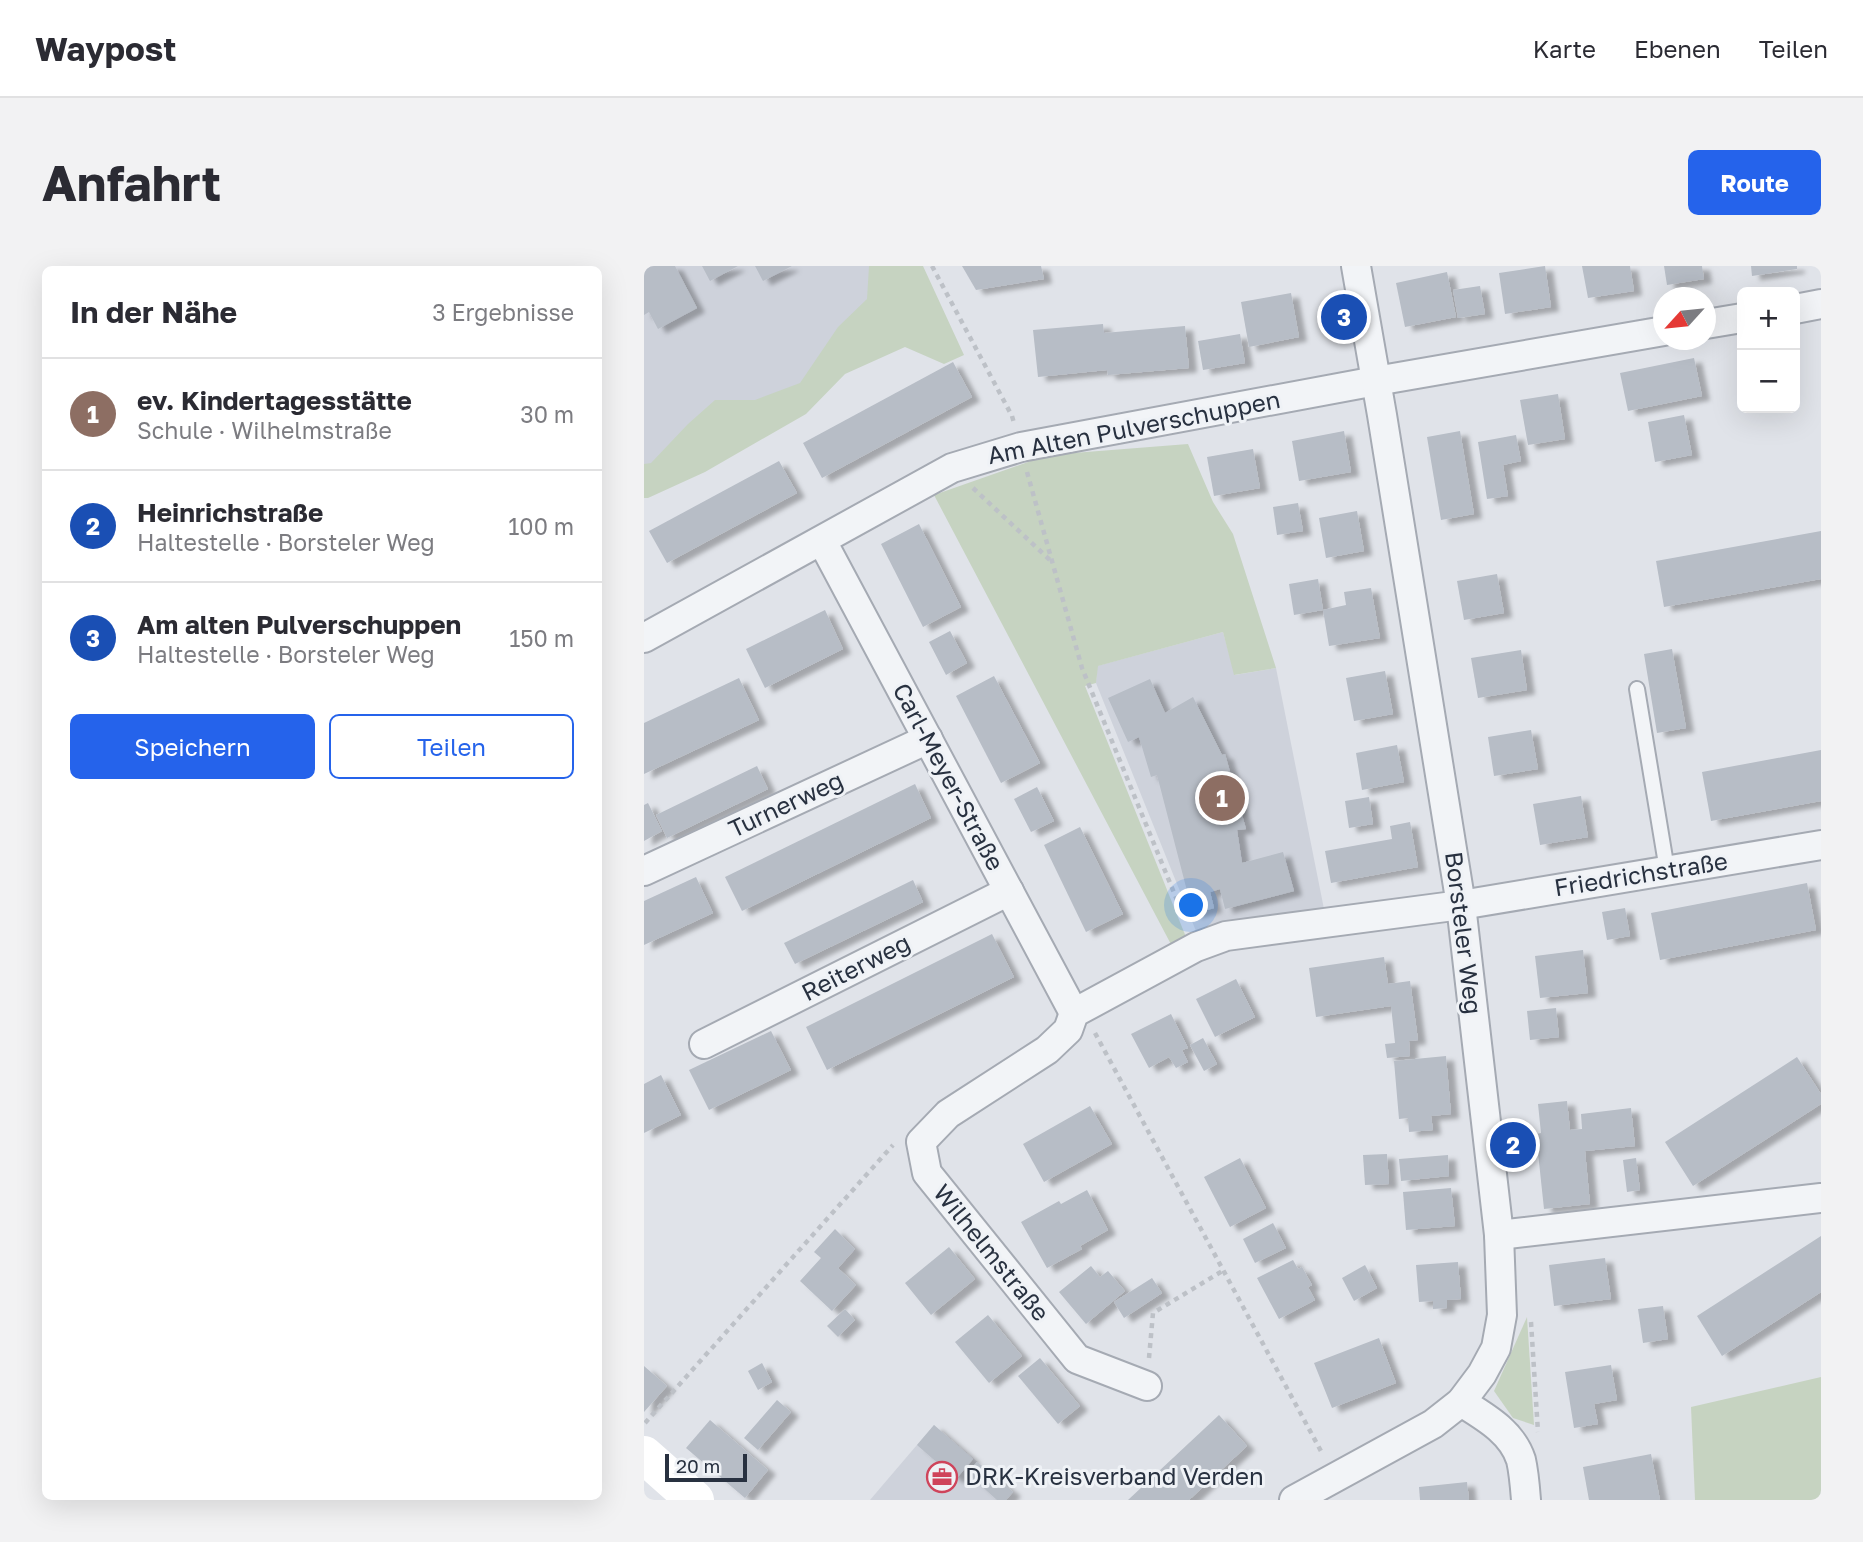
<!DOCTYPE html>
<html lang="de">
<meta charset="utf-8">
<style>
:root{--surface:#fff;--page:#f2f2f3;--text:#2b2b33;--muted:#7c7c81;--line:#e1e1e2;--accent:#2563eb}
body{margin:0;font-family:"Golos Text",sans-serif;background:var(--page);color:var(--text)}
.controls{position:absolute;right:21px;top:21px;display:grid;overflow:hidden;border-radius:10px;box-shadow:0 7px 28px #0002}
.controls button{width:63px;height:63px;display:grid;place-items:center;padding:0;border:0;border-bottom:2px solid var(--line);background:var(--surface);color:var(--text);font:35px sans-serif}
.compass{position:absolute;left:1009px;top:21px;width:63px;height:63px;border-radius:50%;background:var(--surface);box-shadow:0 7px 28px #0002;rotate:243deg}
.scale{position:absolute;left:21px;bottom:18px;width:82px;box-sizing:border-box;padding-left:7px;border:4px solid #283140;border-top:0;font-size:19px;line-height:24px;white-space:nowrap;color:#283140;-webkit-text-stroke:5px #eff2f6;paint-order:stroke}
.you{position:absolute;left:548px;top:640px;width:24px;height:24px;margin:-18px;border:5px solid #fff;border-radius:50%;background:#1a73e8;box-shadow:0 0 0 10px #1a73e833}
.badge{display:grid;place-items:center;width:46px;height:46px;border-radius:50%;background:var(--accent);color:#fff;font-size:23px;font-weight:700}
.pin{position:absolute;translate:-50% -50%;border:4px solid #fff;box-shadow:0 2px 7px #0006}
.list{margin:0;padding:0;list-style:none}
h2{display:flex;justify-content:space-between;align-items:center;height:91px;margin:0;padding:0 28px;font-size:30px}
h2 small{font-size:23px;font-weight:400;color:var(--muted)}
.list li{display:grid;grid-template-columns:46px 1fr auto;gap:21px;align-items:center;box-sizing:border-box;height:112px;padding:0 28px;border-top:2px solid var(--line)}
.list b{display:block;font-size:26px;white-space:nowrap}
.list p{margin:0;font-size:23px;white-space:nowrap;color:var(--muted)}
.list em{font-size:23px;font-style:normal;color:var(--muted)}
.actions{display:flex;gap:14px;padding:21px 28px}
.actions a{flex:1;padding:16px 0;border:2px solid var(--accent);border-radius:10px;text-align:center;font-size:24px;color:var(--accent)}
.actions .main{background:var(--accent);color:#fff}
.map{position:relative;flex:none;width:1177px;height:1234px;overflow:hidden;border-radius:10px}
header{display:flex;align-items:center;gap:42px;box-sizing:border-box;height:98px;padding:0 35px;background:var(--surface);border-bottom:2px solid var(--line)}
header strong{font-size:33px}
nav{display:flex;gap:38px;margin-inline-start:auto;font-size:24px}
.intro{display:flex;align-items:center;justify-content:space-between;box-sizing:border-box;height:168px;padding:0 42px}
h1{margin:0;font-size:49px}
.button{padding:18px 32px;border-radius:10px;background:var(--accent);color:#fff;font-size:24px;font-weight:700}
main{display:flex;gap:42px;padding:0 42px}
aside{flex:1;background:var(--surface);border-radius:10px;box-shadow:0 7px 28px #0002}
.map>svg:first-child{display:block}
</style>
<header>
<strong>Waypost</strong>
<nav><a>Karte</a><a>Ebenen</a><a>Teilen</a></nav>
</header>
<div class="intro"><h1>Anfahrt</h1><a class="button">Route</a></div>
<main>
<aside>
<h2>In der Nähe<small>3 Ergebnisse</small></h2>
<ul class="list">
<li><span class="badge" style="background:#8d6e63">1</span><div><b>ev. Kindertagesstätte</b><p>Schule · Wilhelmstraße</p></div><em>30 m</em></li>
<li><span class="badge" style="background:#1a4fb4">2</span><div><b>Heinrichstraße</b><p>Haltestelle · Borsteler Weg</p></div><em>100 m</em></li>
<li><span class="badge" style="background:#1a4fb4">3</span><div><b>Am alten Pulverschuppen</b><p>Haltestelle · Borsteler Weg</p></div><em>150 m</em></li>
</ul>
<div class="actions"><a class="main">Speichern</a><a>Teilen</a></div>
</aside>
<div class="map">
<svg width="1177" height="1234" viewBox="0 0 1177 1234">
<defs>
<filter id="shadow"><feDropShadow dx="8" dy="4.5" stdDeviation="2" flood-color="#0004"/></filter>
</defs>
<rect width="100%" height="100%" fill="#e0e3e9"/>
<g fill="#ced2db">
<polygon points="0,0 232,0 214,83 35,203 0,211"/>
<polygon points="579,366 591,409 632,402 681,648 554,670 452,417 453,400"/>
<polygon points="290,1159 369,1226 362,1234 226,1234"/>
</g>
<g fill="#c6d3c1">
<polygon points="225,0 279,0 320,89 300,98 261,81 201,108 162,148 61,206 4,232 0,232 0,198 7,197 44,158 71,134 111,134 156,117 194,61 223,33"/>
<polygon points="544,178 569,236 589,268 632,402 590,409 579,366 454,400 452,417 441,420 544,676 530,684 290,229 404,189"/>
<polygon points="883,1051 890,1159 869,1152 850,1125"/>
<polygon points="1177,1111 1177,1234 1051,1234 1047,1141"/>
</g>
<g fill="#b7bdc6" filter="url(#shadow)">
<polygon points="0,0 31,0 53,42 14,63 5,46 0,49"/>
<polygon points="58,0 94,0 66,15"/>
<polygon points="111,0 148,0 119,15"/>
<polygon points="318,0 397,0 400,13 332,24"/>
<polygon points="901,0 907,41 861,48 855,7"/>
<polygon points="938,0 986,0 990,25 944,32"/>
<polygon points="1020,0 1058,0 1060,13 1023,19"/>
<polygon points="1107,0 1153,0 1153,3 1108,10"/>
<polygon points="803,6 812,51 761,61 752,17"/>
<polygon points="836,20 841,48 814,52 809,24"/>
<polygon points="647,27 655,71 605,81 597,36"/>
<polygon points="459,58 460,67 541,60 545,102 464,109 463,104 394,111 389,64"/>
<polygon points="596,68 601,97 559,104 554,75"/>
<polygon points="1050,92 1058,130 984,145 976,107"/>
<polygon points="309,96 328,131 178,212 159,177"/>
<polygon points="914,128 921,173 884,179 876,134"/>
<polygon points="1040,149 1048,189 1011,196 1004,156"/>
<polygon points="700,165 707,206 655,215 648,175"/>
<polygon points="816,165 830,248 797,254 783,171"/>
<polygon points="872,169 877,195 859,199 864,230 843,233 834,176"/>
<polygon points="609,183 616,222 570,230 563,191"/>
<polygon points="135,195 153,227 23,297 5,265"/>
<polygon points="654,237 659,265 633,269 629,241"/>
<polygon points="713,245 720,285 682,292 675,252"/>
<polygon points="275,258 317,341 279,361 237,278"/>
<polygon points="1177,265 1177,313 1020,341 1012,295"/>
<polygon points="853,308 860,347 820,354 813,315"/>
<polygon points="674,313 679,344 650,349 645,318"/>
<polygon points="727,322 736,372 685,380 679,344 702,339 700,326"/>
<polygon points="181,344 199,383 121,422 102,383"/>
<polygon points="306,365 323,397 302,409 285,376"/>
<polygon points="1028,383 1042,462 1013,467 1000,388"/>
<polygon points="877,384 883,424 834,432 827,392"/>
<polygon points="741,405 749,448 710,455 702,412"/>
<polygon points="350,410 396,497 357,517 312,430"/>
<polygon points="95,412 115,454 0,508 0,457"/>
<polygon points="506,413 521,447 549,431 578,489 581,488 602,563 593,564 598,597 639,586 650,625 581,643 576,623 566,626 570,642 549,648 513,509 507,511 495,471 484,476 464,432"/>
<polygon points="887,464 894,503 850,510 844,471"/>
<polygon points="753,479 760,516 718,524 712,487"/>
<polygon points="1177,484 1177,535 1067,555 1058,506"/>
<polygon points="113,500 124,523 23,572 12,549"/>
<polygon points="271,518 287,552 98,645 81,611"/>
<polygon points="393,521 410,555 387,566 370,533"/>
<polygon points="937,530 944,571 896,579 889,538"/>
<polygon points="725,531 729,558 705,562 701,535"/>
<polygon points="4,537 18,565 0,575 0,539"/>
<polygon points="766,556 774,601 687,617 681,585 748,573 746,560"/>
<polygon points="436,561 479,648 442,666 400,579"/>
<polygon points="52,611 69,647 0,679 0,635"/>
<polygon points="269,614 279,636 151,698 140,677"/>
<polygon points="1163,617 1172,664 1016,694 1007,647"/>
<polygon points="981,642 986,670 963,674 958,646"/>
<polygon points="348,668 370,711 183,804 162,761"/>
<polygon points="939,684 944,727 896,732 891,690"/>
<polygon points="740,691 744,718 766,715 774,774 765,775 766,790 743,792 741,778 751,777 747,740 672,751 665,702"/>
<polygon points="592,713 611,751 571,771 552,733"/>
<polygon points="912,742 915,771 886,774 883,745"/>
<polygon points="527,748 544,782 538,784 544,796 532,802 525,791 505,802 487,768"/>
<polygon points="127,765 147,804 65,844 45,804"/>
<polygon points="559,772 573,798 560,805 546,779"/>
<polygon points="802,790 807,848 787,850 789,864 765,866 764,852 755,853 750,795"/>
<polygon points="1153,791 1177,828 1177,838 1049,920 1021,876"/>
<polygon points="17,809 37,849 0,867 0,818"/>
<polygon points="923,835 926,864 938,863 937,848 987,842 991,880 941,885 946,938 900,943 892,868 897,867 894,838"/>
<polygon points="446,840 468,878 400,916 379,878"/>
<polygon points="743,888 745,918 721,919 719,889"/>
<polygon points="804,889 805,910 757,915 755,893"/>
<polygon points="596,892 622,942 586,961 560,911"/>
<polygon points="992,892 996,924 983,926 979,894"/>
<polygon points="807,922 811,960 762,964 759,926"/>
<polygon points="443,924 464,964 436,980 438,983 403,1002 377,956 415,935 417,938"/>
<polygon points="629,957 642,982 611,997 599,973"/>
<polygon points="191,963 211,983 194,1002 212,1019 188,1045 156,1015 177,992 170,986"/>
<polygon points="1177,970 1177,1026 1078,1090 1053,1050"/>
<polygon points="305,981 331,1013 287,1049 261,1017"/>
<polygon points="961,992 967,1033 910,1040 905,999"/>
<polygon points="649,994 654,1003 658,1001 668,1019 664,1021 671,1034 635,1053 613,1012"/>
<polygon points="814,996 817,1033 803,1034 803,1042 789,1043 789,1035 775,1036 772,999"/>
<polygon points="721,999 733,1022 710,1035 698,1012"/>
<polygon points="447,1000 456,1011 464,1005 481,1025 442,1058 415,1026"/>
<polygon points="508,1012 518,1027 480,1052 470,1036"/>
<polygon points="1019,1040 1024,1073 999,1077 994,1043"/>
<polygon points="201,1043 211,1054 194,1071 183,1060"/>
<polygon points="344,1049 378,1090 345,1117 311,1076"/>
<polygon points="735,1072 752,1117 688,1142 670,1097"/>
<polygon points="396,1092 436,1140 414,1158 374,1110"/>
<polygon points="118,1097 128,1116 114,1124 104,1105"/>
<polygon points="967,1099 973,1134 950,1138 954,1158 930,1162 921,1106"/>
<polygon points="0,1100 23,1120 0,1146"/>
<polygon points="133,1134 147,1146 114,1184 100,1172"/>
<polygon points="575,1149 603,1180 545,1234 484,1234"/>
<polygon points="66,1154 124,1204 101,1232 42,1182"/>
<polygon points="290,1159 329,1193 312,1213 273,1179"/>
<polygon points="1007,1188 1016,1234 945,1234 939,1201"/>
<polygon points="333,1196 369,1226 362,1234 353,1234 323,1207"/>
<polygon points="823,1216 825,1234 776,1234 775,1221"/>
</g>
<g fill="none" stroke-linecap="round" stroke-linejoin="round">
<g stroke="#a5aab3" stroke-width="18">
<polyline id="service" points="993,423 1023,604"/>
</g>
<g stroke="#a5aab3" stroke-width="32">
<g id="minor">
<polyline points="1151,43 1177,38"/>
<polyline points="1062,58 1098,52"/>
<polyline points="178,275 430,747"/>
<polyline points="0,372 308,202 377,181 732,115 1020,65"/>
<polyline points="0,605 284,473"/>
<polyline points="60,778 365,625"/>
<polyline points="855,969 1177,932"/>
<polyline points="503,1120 433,1093 283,907 277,876 304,848 403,784 424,764 430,747 552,681 582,670 817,639 1177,579"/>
<path d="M 817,1136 C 841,1151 868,1166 877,1194 C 880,1207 881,1221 882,1234"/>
<polyline points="650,1234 789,1158 817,1136 838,1108 852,1082 858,1049 855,969 817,639 738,149 712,0"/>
</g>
</g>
<g stroke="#bdc1c7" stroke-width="4.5" stroke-dasharray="5 5" stroke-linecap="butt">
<polyline points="288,0 368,150 370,157"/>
<polyline points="383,206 438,402 542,656"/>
<polyline points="329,222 407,295"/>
<polyline points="451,767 678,1187"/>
<polyline points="887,1056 894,1166"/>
<polyline points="505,1092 509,1047 580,1004"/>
<polyline points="1,1157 249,879"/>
</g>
<use href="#service" stroke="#f2f4f7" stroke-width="14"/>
<use href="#minor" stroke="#f2f4f7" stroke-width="28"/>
<polyline stroke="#fff" stroke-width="38" points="0,1189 51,1234"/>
</g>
<defs>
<g id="office-ring" transform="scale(1.575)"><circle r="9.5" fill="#eff2f6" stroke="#cf445b" stroke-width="1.5"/><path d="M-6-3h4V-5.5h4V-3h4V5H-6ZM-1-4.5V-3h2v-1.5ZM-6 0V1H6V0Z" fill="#cf445b"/></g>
</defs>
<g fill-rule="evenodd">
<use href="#office-ring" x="298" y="1211"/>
</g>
<g text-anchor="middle" stroke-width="6" stroke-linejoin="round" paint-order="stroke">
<g font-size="24" fill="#283140" stroke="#eff2f6">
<text transform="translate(490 162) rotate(-11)" y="8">Am Alten Pulverschuppen</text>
<text transform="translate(304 511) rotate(62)" y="8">Carl-Meyer-Straße</text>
<text transform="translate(142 539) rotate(-25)" y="8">Turnerweg</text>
<text transform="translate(997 609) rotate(-9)" y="8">Friedrichstraße</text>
<text transform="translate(819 667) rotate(83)" y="8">Borsteler Weg</text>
<text transform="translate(212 702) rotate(-27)" y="8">Reiterweg</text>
<text transform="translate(347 987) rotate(51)" y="8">Wilhelmstraße</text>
</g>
<g font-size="24" fill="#283140" stroke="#eff2f6" text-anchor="start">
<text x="321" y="1219">DRK-Kreisverband Verden</text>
</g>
</g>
</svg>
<div class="controls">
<button>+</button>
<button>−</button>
</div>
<svg class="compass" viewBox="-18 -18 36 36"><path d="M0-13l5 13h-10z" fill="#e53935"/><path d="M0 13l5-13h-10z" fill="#7c7c81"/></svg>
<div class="scale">20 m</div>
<div class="you"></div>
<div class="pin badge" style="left:578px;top:532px;background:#8d6e63">1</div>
<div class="pin badge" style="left:869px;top:879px;background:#1a4fb4">2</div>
<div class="pin badge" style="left:700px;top:51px;background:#1a4fb4">3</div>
</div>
</main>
